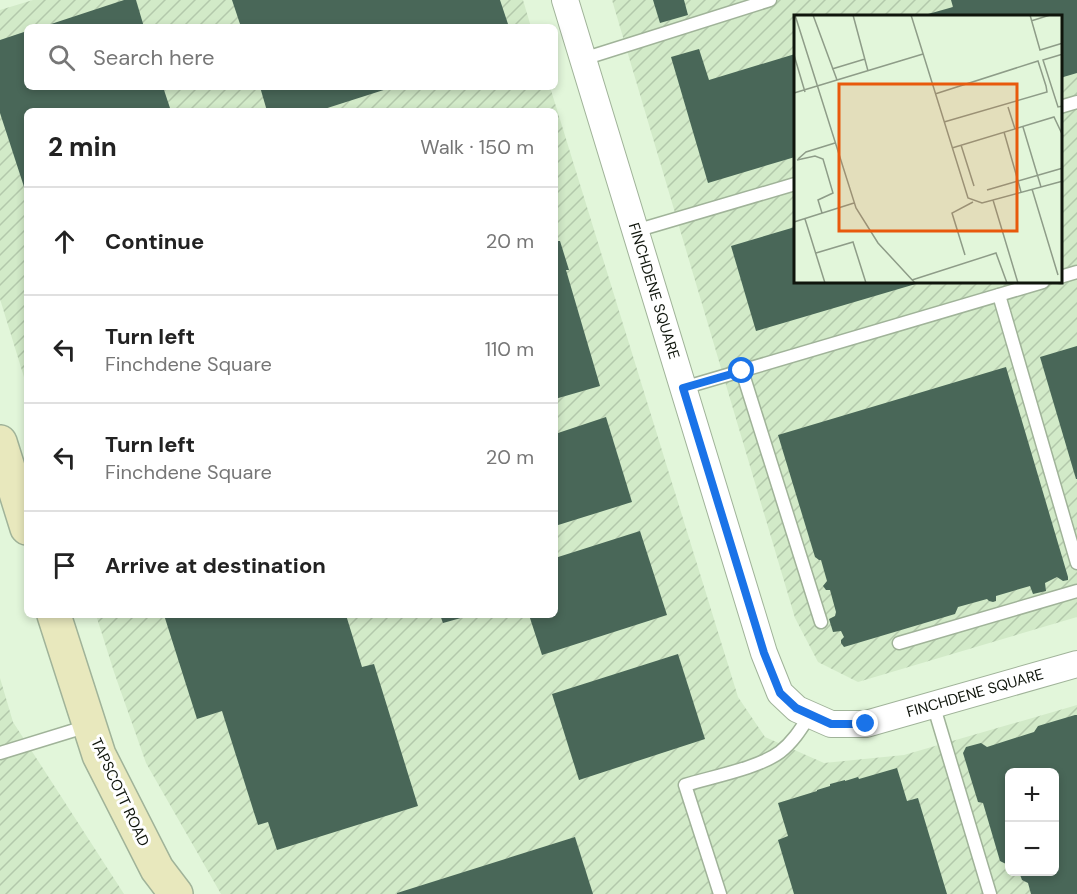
<!DOCTYPE html>
<meta charset="utf-8">
<style>
:root{--surface:#fff;--page:#f2f2f2;--text:#222;--muted:#767676;--line:#e0e0e0}
body{margin:0;font-family:"DM Sans",sans-serif;background:var(--page);color:var(--text)}
.controls{position:absolute;right:18px;bottom:18px;display:grid;overflow:hidden;border-radius:9px;box-shadow:0 3px 9px #0003}
.controls button{width:54px;height:54px;display:grid;place-items:center;padding:0;border:0;border-bottom:2px solid var(--line);background:var(--surface);color:var(--text);font:30px sans-serif}
.stop{position:absolute;width:18px;height:18px;margin:-14px;border:4px solid #1a73e8;border-radius:50%;background:#fff}
.stop.end{background:#1a73e8;border-color:#fff;box-shadow:0 2px 6px #0008}
.list{margin:0;padding:0;list-style:none}
h2{display:flex;justify-content:space-between;align-items:center;height:78px;margin:0;padding:0 24px;font-size:26px}
h2 small{font-size:20px;font-weight:400;color:var(--muted)}
.list li{display:grid;grid-template-columns:39px 1fr auto;gap:18px;align-items:center;box-sizing:border-box;height:108px;padding:0 24px;border-top:2px solid var(--line)}
.list b{display:block;font-size:22px;white-space:nowrap}
.list p{margin:0;font-size:20px;white-space:nowrap;color:var(--muted)}
.list em{font-size:20px;font-style:normal;color:var(--muted)}
.icon{flex:none;width:33px;height:33px;fill:none;stroke:currentColor;stroke-width:2;stroke-linecap:round;stroke-linejoin:round}
.map{position:relative;flex:none;width:1077px;height:894px;overflow:hidden}
.search{position:absolute;background:var(--surface);box-shadow:0 3px 9px #0003;left:24px;top:24px;width:534px;height:66px;display:flex;align-items:center;gap:15px;box-sizing:border-box;padding:0 21px;border-radius:9px;color:var(--muted);font-size:22px}
.panel{position:absolute;background:var(--surface);box-shadow:0 3px 9px #0003;left:24px;top:108px;width:534px;height:510px;border-radius:9px}
.map>svg:first-child{display:block}
</style>
<div class="map">
<svg width="1077" height="894" viewBox="0 0 1077 894">
<defs>
<pattern id="industrial-furrows" width="10" height="10" patternUnits="userSpaceOnUse" patternTransform="scale(1.5)"><rect width="10" height="10" fill="#d2eac8"/><path d="M-1 1l2-2M0 10L10 0M9 11l2-2" fill="none" stroke="#b3c8ab"/></pattern>
</defs>
<rect width="100%" height="100%" fill="#e2f6da"/>
<g fill="url(#industrial-furrows)" fill-rule="evenodd">
<path d="M 33,0 L 523,0 L 531,27 L 27,27 L 27,87 L 550,87 L 738,697 L 765,737 L 824,763 L 904,755 L 1077,705 L 1077,894 L 221,894 L 146,763 L 114,672 L 96,615 L 555,615 L 555,111 L 27,111 L 27,387 L 0,299 L 0,10 ZM 1010,772 L 1054,772 L 1054,872 L 1010,872 Z"/>
<path d="M 612,0 L 1077,0 L 1077,617 L 858,682 L 818,662 L 795,618 ZM 795,16 L 1060,16 L 1060,282 L 795,282 Z"/>
<polygon points="0,678 13,722 124,894 0,894"/>
</g>
<g fill="#496758">
<polygon points="124,0 136,0 144,27 42,27"/>
<polygon points="232,0 500,0 509,27 241,27"/>
<polygon points="653,0 684,0 688,15 660,23"/>
<polygon points="951,0 1077,0 1077,73 1060,78 1060,16 921,16 953,7"/>
<polygon points="27,31 27,87 163,87 171,111 27,111 27,196 0,113 0,40"/>
<polygon points="699,49 709,80 795,54 795,157 708,183 671,57"/>
<polygon points="260,87 393,87 318,111 267,111"/>
<polygon points="795,227 795,282 919,283 756,331 731,246"/>
<polygon points="556,234 558,241 560,241 569,270 566,270 600,386 555,399"/>
<polygon points="1077,346 1077,479 1076,479 1040,357"/>
<polygon points="1006,367 1068,577 1068,580 1063,581 1057,577 1045,583 1046,591 1033,594 1030,586 996,596 996,601 993,602 989,601 987,599 958,607 955,614 844,647 841,643 841,640 844,637 841,631 833,632 829,619 835,616 836,612 830,590 826,590 823,586 827,581 821,560 819,560 815,557 778,435"/>
<polygon points="606,417 632,502 555,526 555,434"/>
<polygon points="640,531 667,615 542,655 529,615 555,615 555,558"/>
<polygon points="164,615 346,615 362,667 374,664 418,806 277,850 268,822 258,825 222,711 197,719"/>
<polygon points="440,615 468,615 468,616 443,623"/>
<polygon points="678,654 705,739 579,780 552,694"/>
<polygon points="1075,715 1077,715 1077,894 1031,894 1028,883 1022,880 1019,872 1054,872 1054,772 1010,772 1010,863 1006,864 1000,861 983,803 978,802 963,753 966,747 981,743 987,747 1034,732 1038,726"/>
<polygon points="897,768 907,801 918,798 947,894 794,894 778,840 788,836 778,803 817,791 817,790 830,786 830,784 845,780 845,781 858,777 859,779"/>
<polygon points="575,837 593,894 397,894 397,893"/>
</g>
<g fill="none" stroke-linecap="round" stroke-linejoin="round">
<g stroke="#a0b399" stroke-width="15">
<g id="lane">
<polyline points="583,59 770,0"/>
<polyline points="1060,107 1077,102"/>
<polyline points="635,231 795,184"/>
<polyline points="1060,277 1077,272"/>
<polyline points="999,295 1077,563"/>
<polyline points="742,371 821,622"/>
<polyline points="683,388 1043,282"/>
<polyline points="899,643 1077,591"/>
<polyline points="933,704 990,894"/>
<polyline points="0,753 88,726"/>
<path d="M 720,894 L 685,785 C 711,777 759,768 780,752 C 793,742 801,729 810,715"/>
</g>
</g>
<g stroke="#a0b399" stroke-width="28">
<polyline id="street" points="565,0 764,653 780,693 797,709 831,724 866,724 1077,664"/>
</g>
<g stroke="#a0b399" stroke-width="36">
<g id="secondary">
<polyline points="0,442 27,528"/>
<polyline points="54,615 99,755 157,869 176,894"/>
</g>
</g>
<use href="#lane" stroke="#fff" stroke-width="12"/>
<use href="#street" stroke="#fff" stroke-width="26"/>
<use href="#secondary" stroke="#e8e8bd" stroke-width="33"/>
</g>
<g fill="none" stroke-linecap="round" stroke-linejoin="round">
<polyline stroke="#1a73e8" stroke-width="8" points="742,371 683,388 764,653 780,693 796,708 831,724 866,724"/>
</g>
<g text-anchor="middle" stroke-width="6" stroke-linejoin="round" paint-order="stroke">
<g font-size="15" fill="#0f150c" stroke="#fff">
<text transform="translate(654 291) rotate(73)" y="5">FINCHDENE SQUARE</text>
<text transform="translate(975 693) rotate(-16)" y="5">FINCHDENE SQUARE</text>
<text transform="translate(120 792) rotate(65)" y="5">TAPSCOTT ROAD</text>
</g>
</g>
<g transform="translate(794 15)">
<rect width="268" height="268" fill="#e2f6da"/>
<path fill="none" stroke="#8e9c88" stroke-width="1.5" d="M 1,0 L 62,193 L 84,228 L 121,268M 19,0 L 43,65M 59,0 L 74,56M 117,0 L 174,183 L 188,188 L 269,166M 236,0 L 246,35 L 269,28M 237,6 L 256,0M 269,39 L 249,45 L 264,92 L 269,91M 0,40 L 11,77M 38,54 L 71,44M 0,78 L 129,39M 141,79 L 244,46 L 252,71 L 253,77 L 150,107M 214,92 L 221,114M 229,112 L 247,172M 167,130 L 180,171M 158,133 L 260,102 L 269,121M 4,144 L 12,137 L 41,128M 3,145 L 21,141 L 29,144 L 39,178 L 24,185 L 28,198M 238,174 L 264,260M 193,175 L 224,166 L 210,117M 227,177 L 224,166 L 269,153M 199,185 L 224,268M 11,204 L 31,268M 0,207 L 60,188M 22,238 L 59,227 L 72,268M 171,240 L 158,198 L 179,187M 118,265 L 202,238 L 213,268"/>
<path fill="#e8590c" fill-opacity="0.15" stroke="#e8590c" stroke-width="3" d="M 45,69 L 223,69 L 223,216 L 45,216 Z"/>
<rect width="268" height="268" fill="none" stroke="#0f150c" stroke-width="3"/>
</g>
</svg>
<div class="controls">
<button>+</button>
<button>−</button>
</div>
<div class="stop" style="left:742px;top:371px"></div>
<div class="stop end" style="left:866px;top:724px"></div>
<div class="search"><svg class="icon" aria-label="search" viewBox="0 0 24 24"><circle cx="10" cy="10" r="6"/><path d="M15 15l6 6"/></svg>Search here</div>
<section class="panel">
<h2>2 min<small>Walk · 150 m</small></h2>
<ul class="list">
<li><svg class="icon" aria-label="ahead" viewBox="0 0 24 24"><path d="M12 20V5M6 11l6-6 6 6"/></svg><div><b>Continue</b></div><em>20 m</em></li>
<li><svg class="icon" aria-label="left" viewBox="0 0 24 24"><path d="M17 20v-9H6M10 6l-5 5 5 5"/></svg><div><b>Turn left</b><p>Finchdene Square</p></div><em>110 m</em></li>
<li><svg class="icon" aria-label="left" viewBox="0 0 24 24"><path d="M17 20v-9H6M10 6l-5 5 5 5"/></svg><div><b>Turn left</b><p>Finchdene Square</p></div><em>20 m</em></li>
<li><svg class="icon" aria-label="arrive" viewBox="0 0 24 24"><path d="M6 21V4h12l-3 4 3 4H6"/></svg><div><b>Arrive at destination</b></div></li>
</ul>
</section>
</div>
